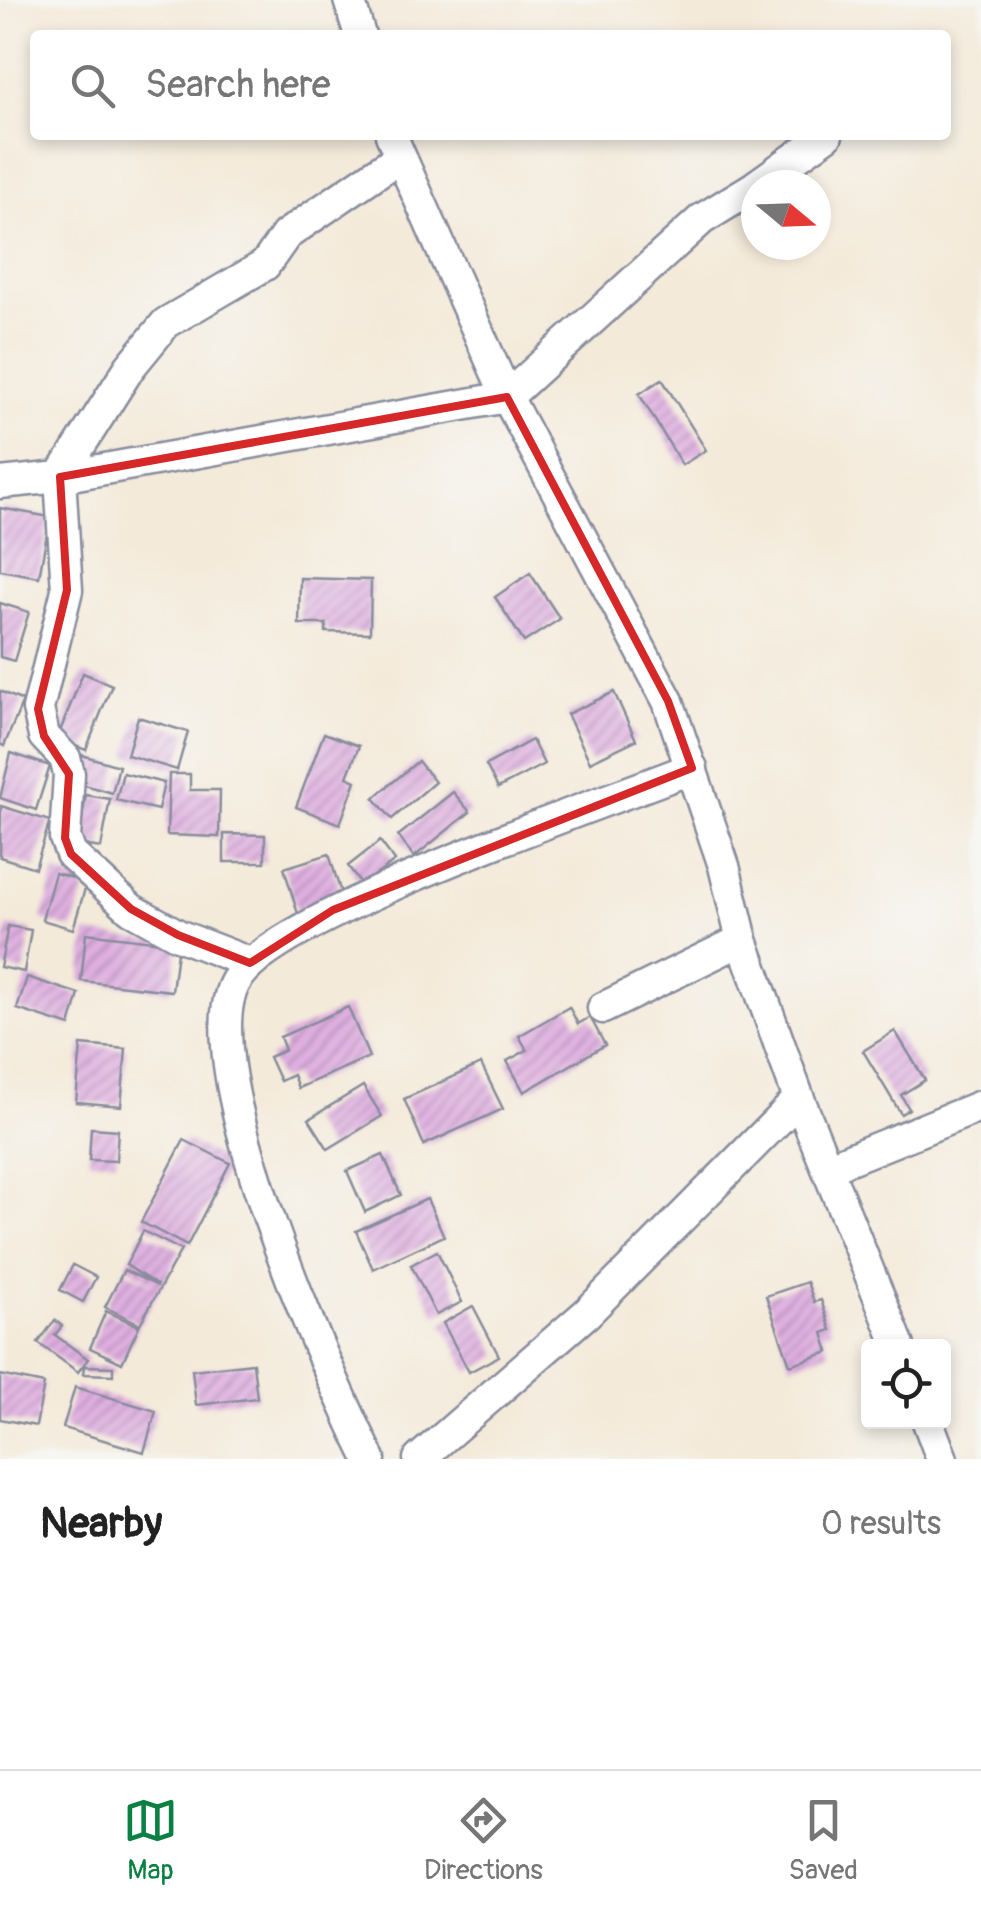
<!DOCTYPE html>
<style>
:root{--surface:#fff;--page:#f6f6f6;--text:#222;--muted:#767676;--line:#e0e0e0;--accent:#0b8043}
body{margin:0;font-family:Pangolin,sans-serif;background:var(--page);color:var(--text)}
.controls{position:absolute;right:30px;bottom:30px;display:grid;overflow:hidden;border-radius:10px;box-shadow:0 5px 15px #0003}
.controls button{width:90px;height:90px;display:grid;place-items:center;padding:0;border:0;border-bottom:2px solid var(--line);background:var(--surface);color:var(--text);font:50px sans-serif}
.compass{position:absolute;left:741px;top:170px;width:90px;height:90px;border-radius:50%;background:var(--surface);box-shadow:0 5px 15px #0003;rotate:109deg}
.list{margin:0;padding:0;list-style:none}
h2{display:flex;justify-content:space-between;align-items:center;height:130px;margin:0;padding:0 40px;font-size:42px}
h2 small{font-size:32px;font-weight:400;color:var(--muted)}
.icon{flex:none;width:55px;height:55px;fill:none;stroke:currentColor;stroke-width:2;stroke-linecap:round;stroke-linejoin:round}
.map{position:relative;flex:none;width:981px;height:1459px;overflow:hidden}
.search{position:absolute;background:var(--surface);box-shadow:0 5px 15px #0003;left:30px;right:30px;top:30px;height:110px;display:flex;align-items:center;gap:25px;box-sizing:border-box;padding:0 35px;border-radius:10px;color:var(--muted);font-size:38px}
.sheet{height:310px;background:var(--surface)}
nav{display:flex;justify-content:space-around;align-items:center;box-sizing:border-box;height:140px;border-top:2px solid var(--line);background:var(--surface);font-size:28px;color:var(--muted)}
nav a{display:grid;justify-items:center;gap:5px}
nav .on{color:var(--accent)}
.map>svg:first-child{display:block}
</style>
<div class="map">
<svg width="981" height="1459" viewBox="0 0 981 1459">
<defs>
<pattern id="building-hatch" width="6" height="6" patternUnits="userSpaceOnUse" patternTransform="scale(2.5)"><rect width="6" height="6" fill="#dfafe0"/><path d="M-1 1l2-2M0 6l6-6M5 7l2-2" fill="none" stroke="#b48fb9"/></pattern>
</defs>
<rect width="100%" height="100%" fill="#f6f6f2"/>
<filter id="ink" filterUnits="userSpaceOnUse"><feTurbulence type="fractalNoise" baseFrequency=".01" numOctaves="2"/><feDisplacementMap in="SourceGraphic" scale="20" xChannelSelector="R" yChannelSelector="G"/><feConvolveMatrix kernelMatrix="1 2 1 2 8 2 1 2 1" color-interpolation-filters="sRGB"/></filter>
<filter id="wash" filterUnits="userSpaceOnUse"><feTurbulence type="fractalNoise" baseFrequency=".0048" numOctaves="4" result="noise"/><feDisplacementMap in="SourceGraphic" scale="40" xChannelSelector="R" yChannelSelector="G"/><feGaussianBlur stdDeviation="2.25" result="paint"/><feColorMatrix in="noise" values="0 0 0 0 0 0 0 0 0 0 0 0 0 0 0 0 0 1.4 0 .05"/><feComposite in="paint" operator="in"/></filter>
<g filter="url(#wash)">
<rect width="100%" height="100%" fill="#f4eada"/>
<g id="blocks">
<g fill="url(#building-hatch)">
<polygon points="662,379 706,450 682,465 639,394"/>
<polygon points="0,508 50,517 39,577 0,570"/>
<polygon points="530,573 560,619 524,642 495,597"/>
<polygon points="300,578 371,580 370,633 326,632 326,624 299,624"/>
<polygon points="0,603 29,612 14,661 0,657"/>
<polygon points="83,673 112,685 86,750 57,739"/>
<polygon points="0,691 23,701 4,746 0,744"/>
<polygon points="614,692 636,740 590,762 567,714"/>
<polygon points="138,717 188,732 177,770 127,755"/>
<polygon points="324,733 359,746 347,777 356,781 340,824 296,807"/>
<polygon points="532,740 544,764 498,788 486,765"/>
<polygon points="11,753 50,766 36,810 0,798"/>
<polygon points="82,755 119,766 112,793 74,782"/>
<polygon points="418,761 435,782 392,819 374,798"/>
<polygon points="123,773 164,783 158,810 116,800"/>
<polygon points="169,774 190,774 190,790 220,790 219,837 167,835"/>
<polygon points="453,792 470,812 414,857 398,836"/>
<polygon points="86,795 110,799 101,848 77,844"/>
<polygon points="1,806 50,821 35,868 0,857"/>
<polygon points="224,834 265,835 265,862 224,862"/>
<polygon points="380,841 395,861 362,885 348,866"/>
<polygon points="329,854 343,900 298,914 284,868"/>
<polygon points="55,873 87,882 73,929 42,920"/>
<polygon points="8,926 31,930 24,972 0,967"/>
<polygon points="86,933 178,944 172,991 81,981"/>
<polygon points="27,977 79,994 70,1026 17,1009"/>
<polygon points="348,1007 369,1057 298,1088 293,1075 280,1081 269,1057 285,1050 280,1037"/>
<polygon points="569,1007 578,1024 590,1017 605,1045 524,1092 507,1061 527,1050 519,1036"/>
<polygon points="895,1031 925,1080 901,1095 909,1109 901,1114 863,1051"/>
<polygon points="81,1045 126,1049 121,1106 76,1102"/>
<polygon points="481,1064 503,1109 424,1145 404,1099"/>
<polygon points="363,1086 382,1116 328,1149 309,1119"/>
<polygon points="91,1128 118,1130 116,1161 89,1160"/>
<polygon points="184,1140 230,1163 187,1246 141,1222"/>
<polygon points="383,1155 401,1195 365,1212 347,1171"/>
<polygon points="427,1199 444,1236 373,1269 356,1231"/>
<polygon points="143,1231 181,1250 140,1324 105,1307 124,1270 158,1286 126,1265"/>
<polygon points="437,1251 462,1302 436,1315 411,1265"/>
<polygon points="73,1265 96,1277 83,1302 60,1290"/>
<polygon points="807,1282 814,1302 821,1300 831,1330 823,1333 829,1352 790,1365 766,1296"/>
<polygon points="473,1306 499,1356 469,1372 443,1323"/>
<polygon points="106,1311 139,1326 122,1363 90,1348"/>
<polygon points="55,1320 62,1326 55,1335 88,1359 78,1372 38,1343"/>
<polygon points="253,1363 257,1398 196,1405 192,1370"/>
<polygon points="84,1366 113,1367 113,1375 83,1374"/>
<polygon points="0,1375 44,1384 36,1426 0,1419"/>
<polygon points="75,1387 156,1411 144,1452 63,1428"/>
</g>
</g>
</g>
<g filter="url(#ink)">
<use href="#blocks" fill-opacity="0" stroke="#888c9c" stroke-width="2.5"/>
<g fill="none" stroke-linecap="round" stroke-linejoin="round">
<g stroke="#888c9c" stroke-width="35">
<g id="street">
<polyline points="349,0 360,35"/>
<polyline points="391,135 507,397 668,701 724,866 742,940 799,1099 899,1346"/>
<polyline points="757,185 827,135"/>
<polyline points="0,483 60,477 507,397 702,219 756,186"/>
<polyline points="250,963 178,935 131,909 71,854 65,838 69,774 65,758 44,736 38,709 67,590 60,477 130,367 166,323 265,265 286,235 398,158"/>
<polyline points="603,1008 742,940"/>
<polyline points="827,1168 981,1106"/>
<polyline points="928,1422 942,1459"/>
<path d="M 370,1459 C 328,1375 188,1061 236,981 C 276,914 604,803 692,768"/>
<polyline points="419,1459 587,1313 799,1099"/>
</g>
</g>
<use href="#street" stroke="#fff" stroke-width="30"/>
</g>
</g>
<path fill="none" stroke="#d62828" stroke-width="8" stroke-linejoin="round" d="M 507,397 L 668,701 L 692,768 L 333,910 L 250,963 L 178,935 L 131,909 L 71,854 L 65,838 L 69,774 L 44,736 L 38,709 L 67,590 L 60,477 Z"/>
</svg>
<div class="controls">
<button><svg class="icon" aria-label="locate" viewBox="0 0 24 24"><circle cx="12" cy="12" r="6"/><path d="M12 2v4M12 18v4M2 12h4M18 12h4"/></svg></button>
</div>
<svg class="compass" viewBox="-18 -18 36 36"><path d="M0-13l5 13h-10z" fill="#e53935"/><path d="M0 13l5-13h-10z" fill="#767676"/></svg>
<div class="search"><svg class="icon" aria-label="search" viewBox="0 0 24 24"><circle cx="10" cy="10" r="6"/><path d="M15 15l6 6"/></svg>Search here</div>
</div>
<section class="sheet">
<h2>Nearby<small>0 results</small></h2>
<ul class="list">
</ul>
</section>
<nav>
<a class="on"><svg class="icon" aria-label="map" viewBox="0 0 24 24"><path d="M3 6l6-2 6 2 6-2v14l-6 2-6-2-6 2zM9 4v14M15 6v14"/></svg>Map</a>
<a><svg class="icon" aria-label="directions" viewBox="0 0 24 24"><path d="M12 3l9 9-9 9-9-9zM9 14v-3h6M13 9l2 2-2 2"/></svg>Directions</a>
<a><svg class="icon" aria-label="saved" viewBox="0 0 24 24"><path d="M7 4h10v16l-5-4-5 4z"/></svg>Saved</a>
</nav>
